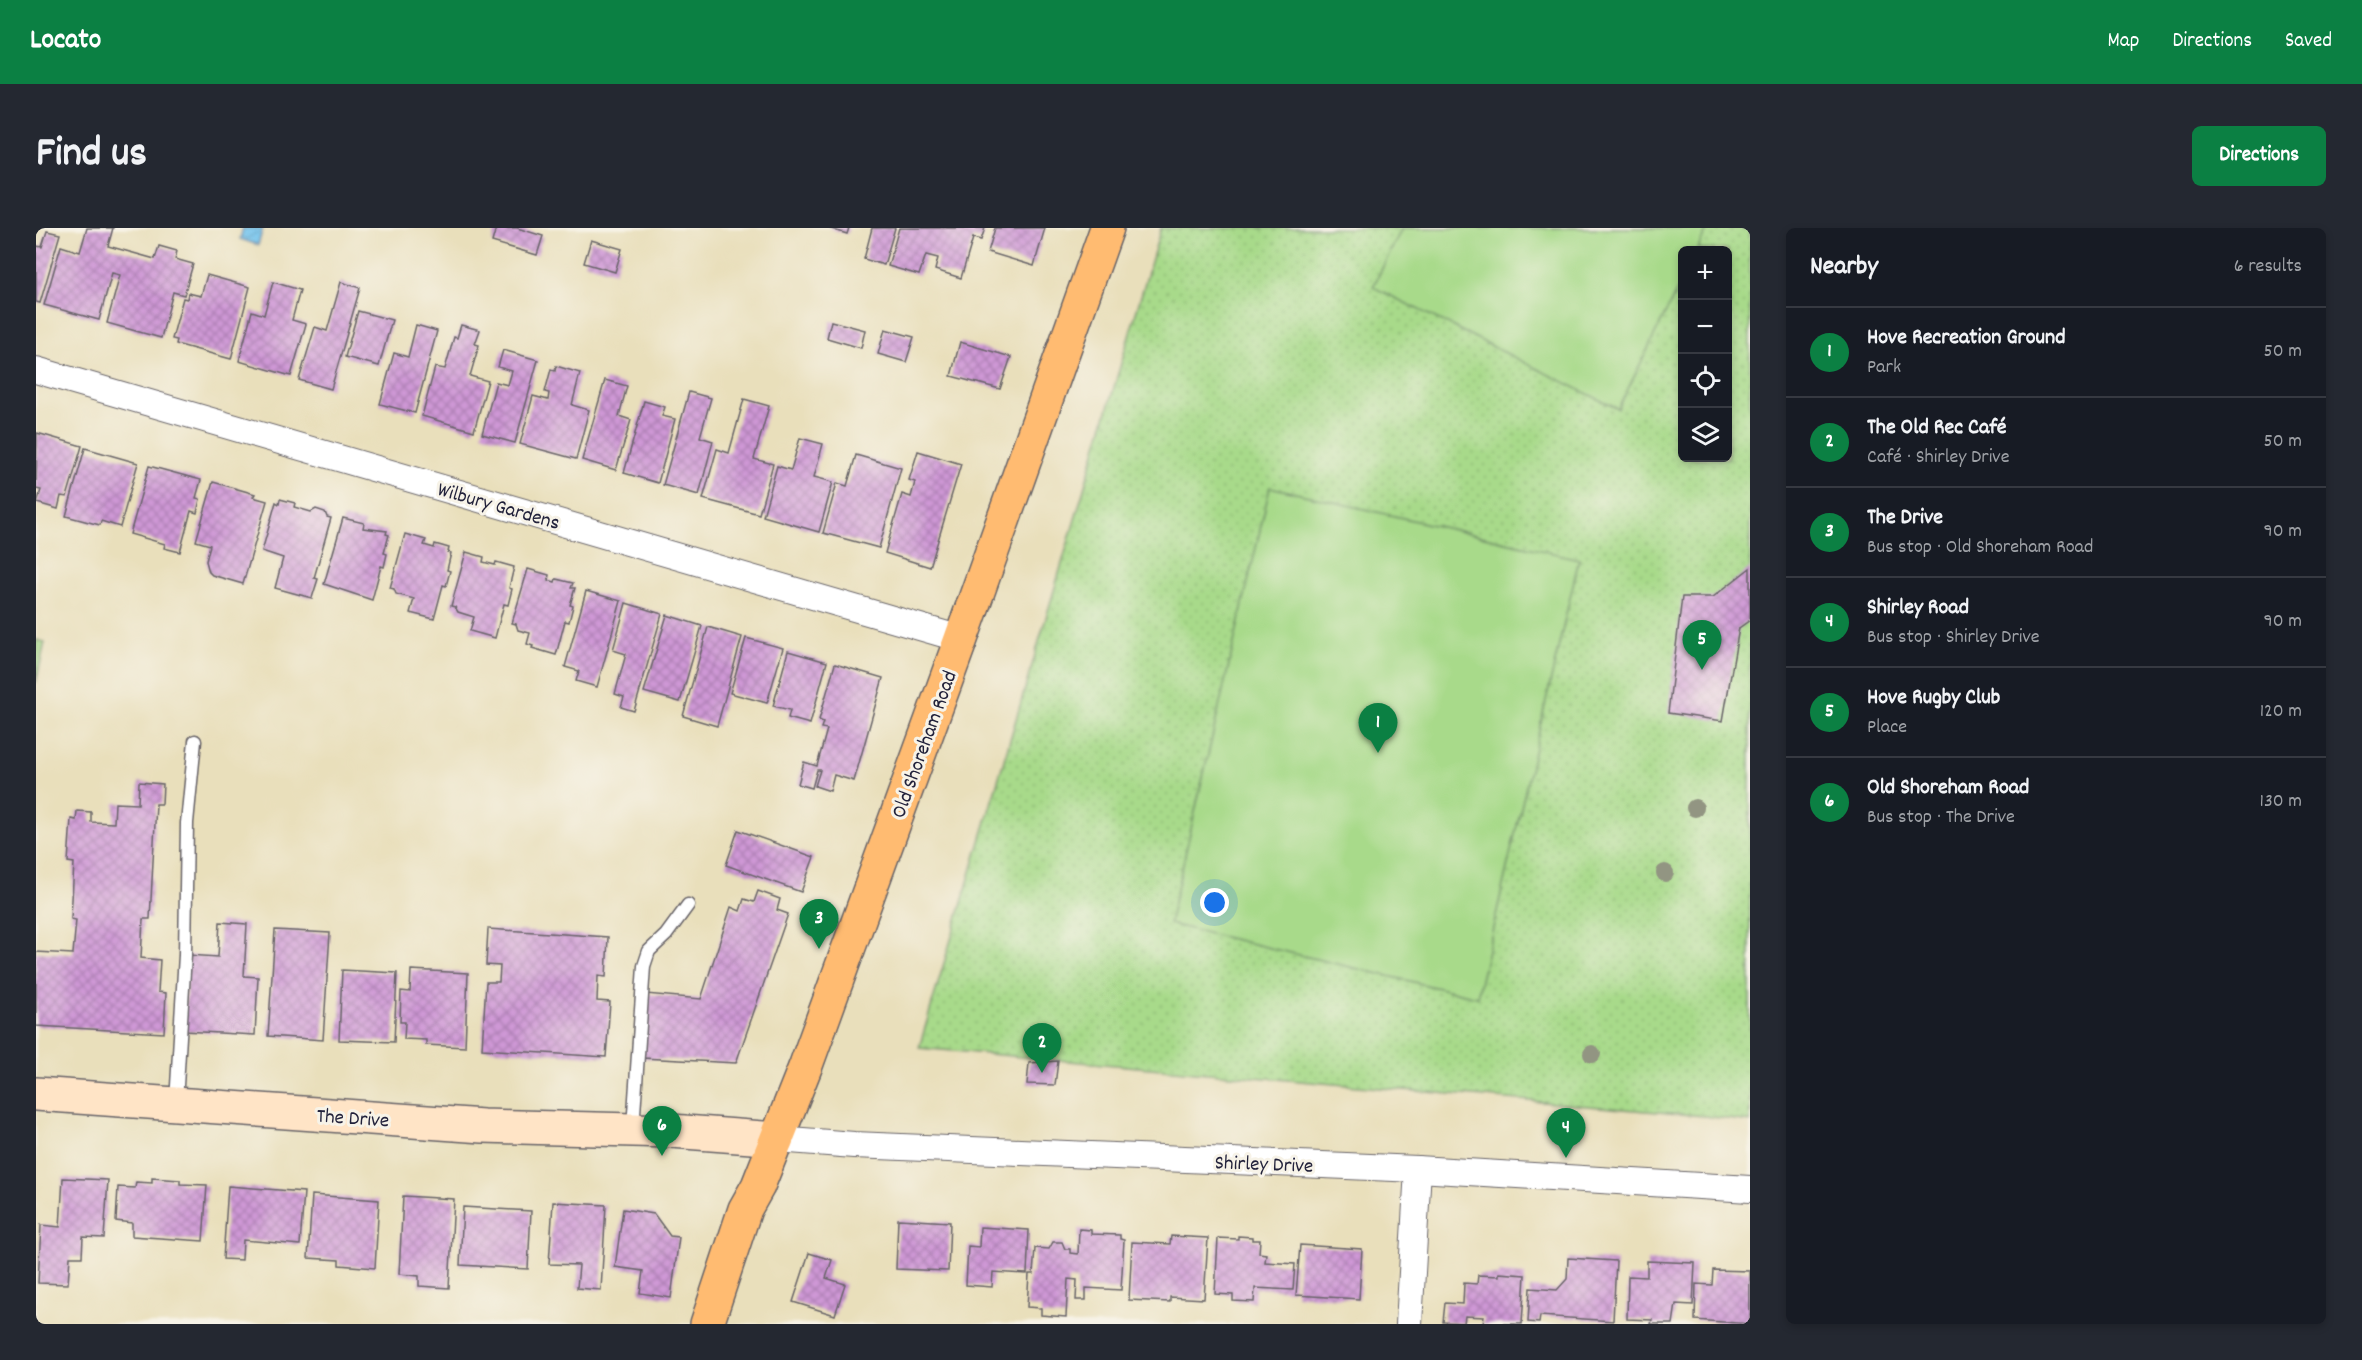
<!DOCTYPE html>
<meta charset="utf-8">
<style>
:root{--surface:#171b24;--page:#242831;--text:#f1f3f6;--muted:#9ea1a6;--line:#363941;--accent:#0b8043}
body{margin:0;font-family:Dekko,sans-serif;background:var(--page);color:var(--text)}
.controls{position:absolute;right:18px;top:18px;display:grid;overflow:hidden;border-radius:9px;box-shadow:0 3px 9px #0003}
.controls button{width:54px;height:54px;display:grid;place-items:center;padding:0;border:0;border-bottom:2px solid var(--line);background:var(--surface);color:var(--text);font:30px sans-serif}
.you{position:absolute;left:1179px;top:675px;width:21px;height:21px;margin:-15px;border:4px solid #fff;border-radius:50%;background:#1a73e8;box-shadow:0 0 0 9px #1a73e833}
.badge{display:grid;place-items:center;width:39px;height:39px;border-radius:50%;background:var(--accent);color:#fff;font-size:20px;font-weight:700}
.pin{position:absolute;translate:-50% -50px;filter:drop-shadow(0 2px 3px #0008)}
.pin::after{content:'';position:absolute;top:32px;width:21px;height:18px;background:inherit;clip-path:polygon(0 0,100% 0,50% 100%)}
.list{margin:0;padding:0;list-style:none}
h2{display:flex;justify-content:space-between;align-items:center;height:78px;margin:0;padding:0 24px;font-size:26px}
h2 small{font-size:20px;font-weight:400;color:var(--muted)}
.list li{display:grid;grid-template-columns:39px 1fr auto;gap:18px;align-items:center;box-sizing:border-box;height:90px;padding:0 24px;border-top:2px solid var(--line)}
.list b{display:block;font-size:22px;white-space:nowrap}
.list p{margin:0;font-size:20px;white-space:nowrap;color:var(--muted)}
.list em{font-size:20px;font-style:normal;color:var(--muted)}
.icon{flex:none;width:33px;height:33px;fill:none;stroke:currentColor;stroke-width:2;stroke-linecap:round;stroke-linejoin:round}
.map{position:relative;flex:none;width:1714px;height:1096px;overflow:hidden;border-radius:9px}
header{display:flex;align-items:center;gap:36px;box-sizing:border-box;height:84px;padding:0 30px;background:var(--accent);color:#fff}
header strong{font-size:28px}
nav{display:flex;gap:33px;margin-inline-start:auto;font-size:21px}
.intro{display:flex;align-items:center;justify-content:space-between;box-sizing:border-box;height:144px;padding:0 36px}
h1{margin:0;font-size:42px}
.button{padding:15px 27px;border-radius:9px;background:var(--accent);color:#fff;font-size:21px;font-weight:700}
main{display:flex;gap:36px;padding:0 36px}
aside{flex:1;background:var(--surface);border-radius:9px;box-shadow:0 3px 9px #0003}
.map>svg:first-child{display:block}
</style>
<header>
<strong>Locato</strong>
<nav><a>Map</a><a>Directions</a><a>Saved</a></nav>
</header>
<div class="intro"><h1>Find us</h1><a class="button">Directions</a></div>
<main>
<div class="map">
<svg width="1714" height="1096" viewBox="0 0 1714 1096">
<defs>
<pattern id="park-dots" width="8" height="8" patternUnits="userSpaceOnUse" patternTransform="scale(1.5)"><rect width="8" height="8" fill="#a8da8a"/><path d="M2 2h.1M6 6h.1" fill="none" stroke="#90bb78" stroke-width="1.8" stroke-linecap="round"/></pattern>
<pattern id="water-waves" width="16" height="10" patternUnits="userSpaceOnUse" patternTransform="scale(1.5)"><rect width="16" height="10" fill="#71c2ed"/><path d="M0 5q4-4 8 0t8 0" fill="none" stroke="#62a6cc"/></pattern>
<pattern id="building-cross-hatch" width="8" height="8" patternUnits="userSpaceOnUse" patternTransform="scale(1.5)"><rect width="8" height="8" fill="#cf98d6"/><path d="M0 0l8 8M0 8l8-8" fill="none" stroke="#a87caf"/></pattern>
</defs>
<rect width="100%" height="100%" fill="#f7f3e8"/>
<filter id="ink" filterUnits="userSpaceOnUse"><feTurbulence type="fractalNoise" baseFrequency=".0167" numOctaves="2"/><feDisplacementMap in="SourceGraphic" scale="12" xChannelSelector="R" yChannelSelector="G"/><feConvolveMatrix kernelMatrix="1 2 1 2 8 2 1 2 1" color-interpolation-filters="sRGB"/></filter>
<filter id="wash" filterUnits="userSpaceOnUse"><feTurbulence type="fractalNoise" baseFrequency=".008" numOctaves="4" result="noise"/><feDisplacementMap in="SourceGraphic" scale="24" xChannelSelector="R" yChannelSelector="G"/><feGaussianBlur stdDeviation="1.35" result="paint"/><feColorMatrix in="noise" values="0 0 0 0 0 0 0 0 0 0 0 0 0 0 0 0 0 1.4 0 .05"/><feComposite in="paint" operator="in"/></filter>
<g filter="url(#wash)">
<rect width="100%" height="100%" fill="#e9dfbb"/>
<path fill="url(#park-dots)" stroke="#657e62" stroke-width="1.5" fill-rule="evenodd" d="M 1125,0 L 1714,0 L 1714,894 L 1668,888 L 883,820 ZM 1646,22 L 1692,22 L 1692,230 L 1646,230 Z"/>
<g fill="#a8da8a" stroke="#657e62" stroke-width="1.5">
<polygon points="1366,0 1672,0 1661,22 1646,22 1646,52 1582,181 1337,59"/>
<polygon points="1234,259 1543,331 1441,769 1133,696"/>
<polygon points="0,412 9,414 0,455"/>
</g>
<polygon fill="url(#water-waves)" stroke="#4a7294" stroke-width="1.5" points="207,0 227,0 222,17 204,11"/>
<g id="blocks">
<g fill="url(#building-cross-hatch)">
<polygon points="51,0 77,0 72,18 119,31 123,18 141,23 139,31 157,36 148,67 137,64 125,110 71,95 84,47 76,45 63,92 8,77 25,18 44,24"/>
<polygon points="460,0 481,0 507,8 501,27 456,14"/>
<polygon points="792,0 813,0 811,6"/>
<polygon points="836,0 859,0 848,37 828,31"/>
<polygon points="863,0 949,0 945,12 937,10 925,50 899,42 902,30 890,27 883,47 852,38"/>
<polygon points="959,0 1009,0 998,38 952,24"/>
<polygon points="11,3 24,6 4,75 0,74 0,18 6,19"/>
<polygon points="555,12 586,21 579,44 548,35"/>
<polygon points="171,47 214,59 195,131 140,116 141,112 136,111 147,70 151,71 152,65 165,68"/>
<polygon points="237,54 264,62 256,92 270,96 255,148 203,133 216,83 228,87"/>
<polygon points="305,54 324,60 295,161 263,152 279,99 291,103"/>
<polygon points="322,83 356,92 343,138 309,129"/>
<polygon points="795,93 829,102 825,120 791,110"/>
<polygon points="380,97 401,103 379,185 344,176 358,125 372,129"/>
<polygon points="425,97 444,102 439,116 443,117 434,148 452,153 438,203 386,188 399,139 409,141 418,109 421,110"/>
<polygon points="849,101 878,109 870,134 842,126"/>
<polygon points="924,114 975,129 964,161 915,148"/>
<polygon points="467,122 502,132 479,215 446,206 460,154 472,157 476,143 462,139"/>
<polygon points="520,138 544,145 536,177 553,182 540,231 484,216 497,168 512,172 513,165 509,164 515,141 519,143"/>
<polygon points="569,152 591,158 583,188 595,192 580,242 546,232"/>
<polygon points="653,164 675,170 664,209 677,213 663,267 627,257"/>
<polygon points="708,171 733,178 718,231 737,236 723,286 667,271 681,221 693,225"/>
<polygon points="608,173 629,179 626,188 639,191 622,255 588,245"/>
<polygon points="1,205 46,218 31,269 25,268 22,281 1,275 5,262 0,261"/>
<polygon points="764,210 787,216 778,249 797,254 783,304 727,288 741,238 755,242"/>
<polygon points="49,220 102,235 84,299 65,293 64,297 30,288"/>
<polygon points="882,223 925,236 894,339 849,325 866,266 875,269 879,254 873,252"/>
<polygon points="820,227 865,240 843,320 787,305 801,255 811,258"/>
<polygon points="113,238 165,252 160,270 164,271 161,285 155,283 144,324 128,320 129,316 94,306"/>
<polygon points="177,254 219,266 217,269 231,273 207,356 176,347 173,344 170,333 174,317 160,313"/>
<polygon points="244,271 259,275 258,279 275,284 280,281 289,284 291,289 295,290 278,350 282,351 276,370 239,360 247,330 226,323 240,274 243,276"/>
<polygon points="307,290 328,295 327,300 351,303 350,306 353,307 348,325 351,326 348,339 345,338 336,372 288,356"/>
<polygon points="369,306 390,312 388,317 398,320 399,316 413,320 412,324 415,325 411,342 414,343 410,358 407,357 398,391 374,385 378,371 360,366 358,361 354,360"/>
<polygon points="430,324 448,329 447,334 459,337 460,334 478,339 473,360 476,361 472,377 468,376 459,410 434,403 438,389 422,384 419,379 415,378"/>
<polygon points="1714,340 1714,392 1703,400 1687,493 1632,485 1646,369 1677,369"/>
<polygon points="492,341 513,347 512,352 519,354 520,351 537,355 535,360 539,360 534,377 537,378 533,394 529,393 520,427 496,420 497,418 491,416 494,405 482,402 480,396 476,395"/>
<polygon points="550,363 585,373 561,459 540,453 543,443 529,439"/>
<polygon points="590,375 626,386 598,483 585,479 588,469 579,466 590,426 577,422"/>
<polygon points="631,387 666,398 644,474 608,464"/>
<polygon points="672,399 706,409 681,498 647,488"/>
<polygon points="710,410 747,420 731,475 694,465"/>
<polygon points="752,423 791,434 774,496 752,490 754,482 737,478"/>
<polygon points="799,436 847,450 818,553 798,547 794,563 779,558 784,542 781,542 776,560 762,556 768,534 781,538 791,501 785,500 787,494 783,492"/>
<polygon points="103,554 127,556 126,576 120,576 114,691 107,691 105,730 124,732 122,764 130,765 128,805 0,798 0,724 37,726 40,692 35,691 38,635 32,634 35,591 40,592 41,583 55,584 55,594 78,595 79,575 102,576"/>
<polygon points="702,602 778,629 765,664 690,637"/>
<polygon points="722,663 744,671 741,682 752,686 700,835 606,830 610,766 665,771 695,679 704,683 708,671 718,674"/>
<polygon points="184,694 211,696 208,748 222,749 219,807 148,803 152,727 182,729"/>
<polygon points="452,701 572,709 570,749 562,748 561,773 574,774 570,829 446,821 450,754 463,754 464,738 450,737"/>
<polygon points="239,702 294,705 287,812 232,808"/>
<polygon points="306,742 361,745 358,814 303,812"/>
<polygon points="375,742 432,745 429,819 390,817 390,812 368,811 369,794 364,794 365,763 374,764"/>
<polygon points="1022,833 1019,857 991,856 993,835"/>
<polygon points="27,950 72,952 68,1010 47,1009 46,1029 34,1029 32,1056 2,1055 5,997 24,999"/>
<polygon points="116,950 144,952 144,956 171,957 167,1013 96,1008 96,995 80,993 82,959 99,960 100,954 116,955"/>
<polygon points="192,958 268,964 264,1017 207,1012 206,1032 187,1031"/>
<polygon points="276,967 343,972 339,1040 303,1037 303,1032 272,1030"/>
<polygon points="367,968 418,971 413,1060 383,1058 383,1048 363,1046"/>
<polygon points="517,974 570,977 565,1062 541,1060 543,1037 513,1036"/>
<polygon points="427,979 495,983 492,1041 424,1037"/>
<polygon points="587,981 618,986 634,1008 643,1009 635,1070 604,1065 607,1043 579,1039"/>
<polygon points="862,991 914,994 912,1043 860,1041"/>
<polygon points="944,999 993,1002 991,1046 957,1044 956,1059 930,1057 932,1018 943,1019"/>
<polygon points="1043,1001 1055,1002 1055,1006 1084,1007 1084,1011 1088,1012 1085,1062 1050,1060 1050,1072 1040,1072 1041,1052 1032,1051 1030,1089 1005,1087 1005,1080 991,1079 993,1046 997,1046 999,1020 1013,1021 1017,1014 1026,1014 1029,1021 1034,1021 1034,1025 1042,1026"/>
<polygon points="1135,1008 1172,1010 1168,1071 1134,1069 1134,1074 1093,1072 1096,1014 1134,1016"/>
<polygon points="1202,1008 1216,1009 1216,1012 1224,1012 1223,1025 1230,1026 1229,1034 1259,1036 1257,1062 1219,1060 1218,1074 1197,1073 1197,1067 1179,1066 1182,1010 1202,1011"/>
<polygon points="1264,1017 1326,1021 1323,1071 1260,1067"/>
<polygon points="773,1025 796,1032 790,1050 809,1056 799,1087 757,1074"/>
<polygon points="1532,1030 1580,1033 1577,1093 1504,1088 1503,1095 1492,1094 1494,1060 1521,1062 1531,1051"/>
<polygon points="1611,1033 1659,1035 1657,1077 1640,1076 1637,1096 1615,1096 1616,1092 1591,1091 1592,1048 1611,1049"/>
<polygon points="1677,1042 1714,1043 1714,1096 1659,1092 1660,1056 1676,1057"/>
<polygon points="1463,1045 1489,1047 1486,1096 1447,1096 1448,1089 1429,1088 1428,1095 1407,1094 1409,1075 1427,1076 1428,1055 1441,1056 1442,1047 1463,1048"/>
</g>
</g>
</g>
<g filter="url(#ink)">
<use href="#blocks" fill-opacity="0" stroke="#686468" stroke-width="1.5"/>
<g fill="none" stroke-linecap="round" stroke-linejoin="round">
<g stroke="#686468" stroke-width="15">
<g id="service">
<polyline points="140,874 149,727 151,595 159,513"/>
<polyline points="597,900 608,738 613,723 630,707 652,677"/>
</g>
</g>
<g stroke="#686468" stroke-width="28">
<g id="minor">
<polyline points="0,142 925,411"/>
<polyline points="741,911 818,917 1382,941 1714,961"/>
<polyline points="1373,1096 1382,941"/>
</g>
</g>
<g stroke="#686468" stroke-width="36">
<polyline id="secondary" points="0,866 447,898 635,903 741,911"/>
</g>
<g stroke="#686468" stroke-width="36">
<polyline id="primary" points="671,1096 709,981 722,958 770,837 925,411 1071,0"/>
</g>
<use href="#service" stroke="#fff" stroke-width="12"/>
<use href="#minor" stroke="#fff" stroke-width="26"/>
<use href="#secondary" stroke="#ffe4c6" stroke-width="33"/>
<use href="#primary" stroke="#ffbb71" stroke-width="33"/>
</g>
<g fill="#929582">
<circle cx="1659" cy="580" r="9"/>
<circle cx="1629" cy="645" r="9"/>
<circle cx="1556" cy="826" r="9"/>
</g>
</g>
<g text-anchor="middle" stroke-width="6" stroke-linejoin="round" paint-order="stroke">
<g font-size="21" fill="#22223b" stroke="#f7f3e8">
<text transform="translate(463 277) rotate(16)" y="7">Wilbury Gardens</text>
<text transform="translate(887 516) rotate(-70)" y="7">Old Shoreham Road</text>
<text transform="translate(317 889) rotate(4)" y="7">The Drive</text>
<text transform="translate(1228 935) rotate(2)" y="7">Shirley Drive</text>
</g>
</g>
</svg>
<div class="controls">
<button>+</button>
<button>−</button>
<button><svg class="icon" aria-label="locate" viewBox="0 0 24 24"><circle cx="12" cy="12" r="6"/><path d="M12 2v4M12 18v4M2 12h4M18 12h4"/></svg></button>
<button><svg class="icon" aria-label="layers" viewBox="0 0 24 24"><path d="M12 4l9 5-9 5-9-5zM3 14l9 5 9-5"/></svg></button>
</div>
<div class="you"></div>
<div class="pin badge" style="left:1342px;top:525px">1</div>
<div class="pin badge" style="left:1006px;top:845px">2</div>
<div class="pin badge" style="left:783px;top:721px">3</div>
<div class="pin badge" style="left:1530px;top:930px">4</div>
<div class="pin badge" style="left:1666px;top:442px">5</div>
<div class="pin badge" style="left:626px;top:928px">6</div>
</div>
<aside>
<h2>Nearby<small>6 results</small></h2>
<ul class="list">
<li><span class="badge">1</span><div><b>Hove Recreation Ground</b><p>Park</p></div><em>50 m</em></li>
<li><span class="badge">2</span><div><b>The Old Rec Café</b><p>Café · Shirley Drive</p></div><em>50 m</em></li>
<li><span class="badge">3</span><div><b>The Drive</b><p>Bus stop · Old Shoreham Road</p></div><em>90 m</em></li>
<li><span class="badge">4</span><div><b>Shirley Road</b><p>Bus stop · Shirley Drive</p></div><em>90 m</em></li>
<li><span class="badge">5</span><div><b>Hove Rugby Club</b><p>Place</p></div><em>120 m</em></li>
<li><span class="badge">6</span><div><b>Old Shoreham Road</b><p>Bus stop · The Drive</p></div><em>130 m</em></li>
</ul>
</aside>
</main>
